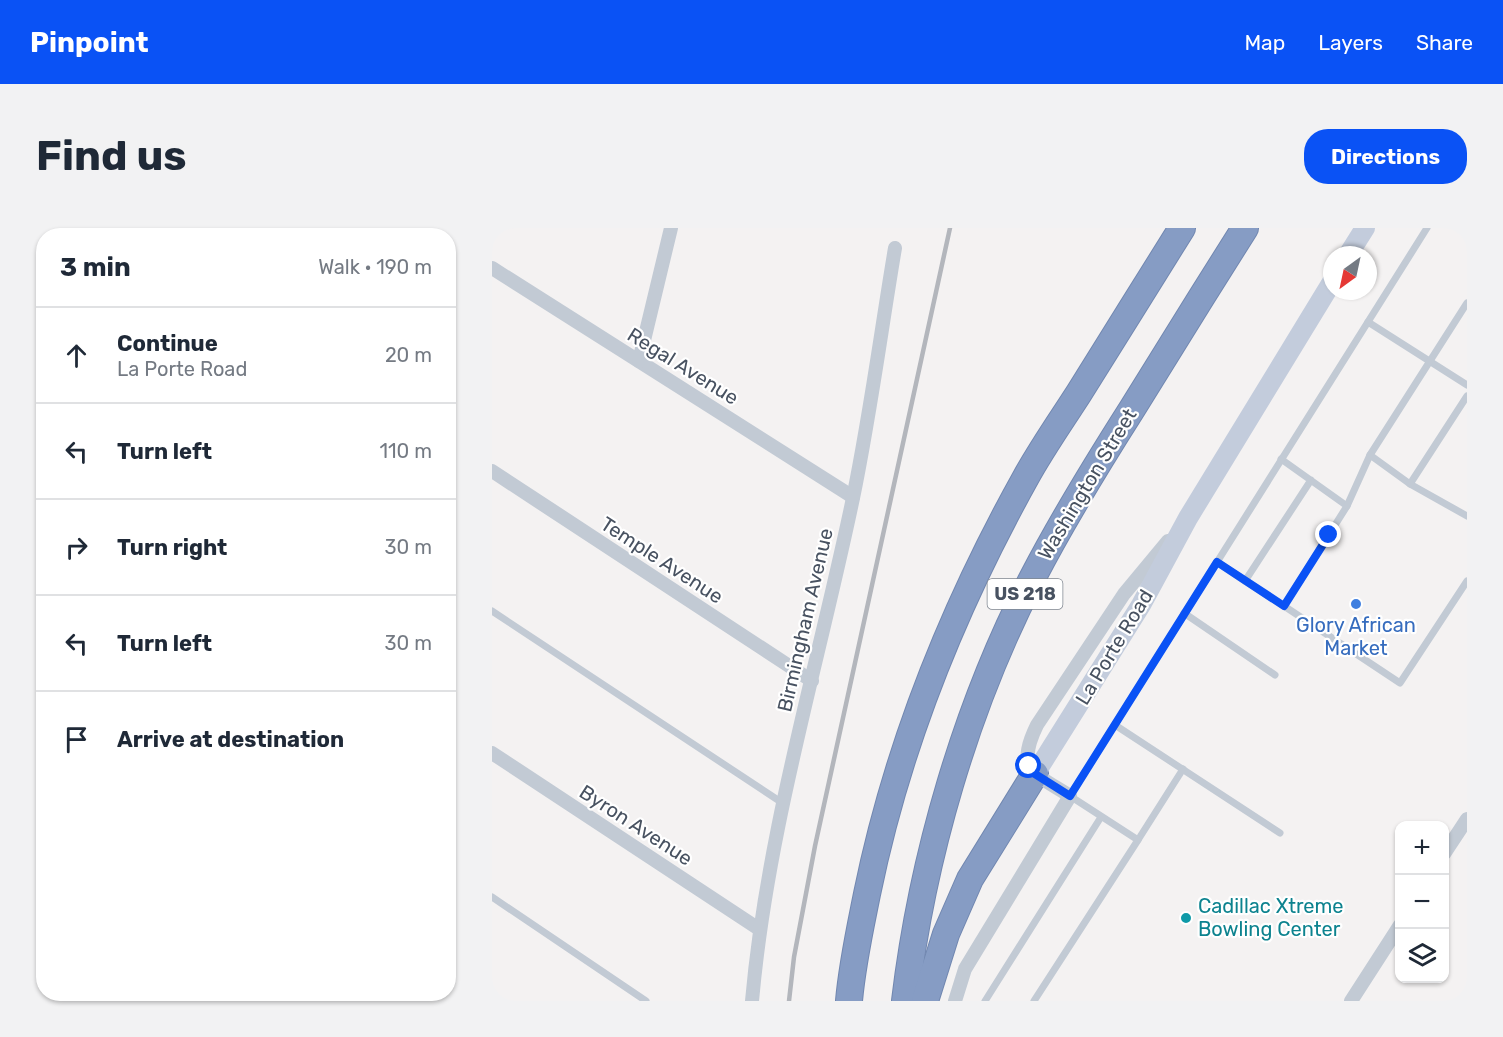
<!DOCTYPE html>
<meta charset="utf-8">
<style>
:root{--surface:#fff;--page:#f2f2f3;--text:#1f2937;--muted:#747a83;--line:#e0e1e3;--accent:#0a52f5}
body{margin:0;font-family:Rubik,sans-serif;background:var(--page);color:var(--text)}
.controls{position:absolute;right:18px;bottom:18px;display:grid;overflow:hidden;border-radius:12px;box-shadow:0 2px 4px #0004}
.controls button{width:54px;height:54px;display:grid;place-items:center;padding:0;border:0;border-bottom:2px solid var(--line);background:var(--surface);color:var(--text);font:30px sans-serif}
.compass{position:absolute;left:831px;top:18px;width:54px;height:54px;border-radius:50%;background:var(--surface);box-shadow:0 2px 4px #0004;rotate:213deg}
.stop{position:absolute;width:18px;height:18px;margin:-14px;border:4px solid #0a52f5;border-radius:50%;background:#fff}
.stop.end{background:#0a52f5;border-color:#fff;box-shadow:0 2px 6px #0008}
.list{margin:0;padding:0;list-style:none}
h2{display:flex;justify-content:space-between;align-items:center;height:78px;margin:0;padding:0 24px;font-size:26px}
h2 small{font-size:20px;font-weight:400;color:var(--muted)}
.list li{display:grid;grid-template-columns:39px 1fr auto;gap:18px;align-items:center;box-sizing:border-box;height:96px;padding:0 24px;border-top:2px solid var(--line)}
.list b{display:block;font-size:22px;white-space:nowrap}
.list p{margin:0;font-size:20px;white-space:nowrap;color:var(--muted)}
.list em{font-size:20px;font-style:normal;color:var(--muted)}
.icon{flex:none;width:33px;height:33px;fill:none;stroke:currentColor;stroke-width:2;stroke-linecap:round;stroke-linejoin:round}
.map{position:relative;flex:none;width:975px;height:773px;overflow:hidden;border-radius:24px}
header{display:flex;align-items:center;gap:36px;box-sizing:border-box;height:84px;padding:0 30px;background:var(--accent);color:#fff}
header strong{font-size:28px}
nav{display:flex;gap:33px;margin-inline-start:auto;font-size:21px}
.intro{display:flex;align-items:center;justify-content:space-between;box-sizing:border-box;height:144px;padding:0 36px}
h1{margin:0;font-size:42px}
.button{padding:15px 27px;border-radius:24px;background:var(--accent);color:#fff;font-size:21px;font-weight:700}
main{display:flex;gap:36px;padding:0 36px}
aside{flex:1;background:var(--surface);border-radius:24px;box-shadow:0 2px 4px #0004}
.map>svg:first-child{display:block}
</style>
<header>
<strong>Pinpoint</strong>
<nav><a>Map</a><a>Layers</a><a>Share</a></nav>
</header>
<div class="intro"><h1>Find us</h1><a class="button">Directions</a></div>
<main>
<aside>
<h2>3 min<small>Walk · 190 m</small></h2>
<ul class="list">
<li><svg class="icon" aria-label="ahead" viewBox="0 0 24 24"><path d="M12 20V5M6 11l6-6 6 6"/></svg><div><b>Continue</b><p>La Porte Road</p></div><em>20 m</em></li>
<li><svg class="icon" aria-label="left" viewBox="0 0 24 24"><path d="M17 20v-9H6M10 6l-5 5 5 5"/></svg><div><b>Turn left</b></div><em>110 m</em></li>
<li><svg class="icon" aria-label="right" viewBox="0 0 24 24"><path d="M7 20v-9h11M14 6l5 5-5 5"/></svg><div><b>Turn right</b></div><em>30 m</em></li>
<li><svg class="icon" aria-label="left" viewBox="0 0 24 24"><path d="M17 20v-9H6M10 6l-5 5 5 5"/></svg><div><b>Turn left</b></div><em>30 m</em></li>
<li><svg class="icon" aria-label="arrive" viewBox="0 0 24 24"><path d="M6 21V4h12l-3 4 3 4H6"/></svg><div><b>Arrive at destination</b></div></li>
</ul>
</aside>
<div class="map">
<svg width="975" height="773" viewBox="0 0 975 773">
<rect width="100%" height="100%" fill="#f4f2f2"/>
<g fill="none" stroke-linecap="round" stroke-linejoin="round">
<g stroke="#7187b0" stroke-width="28">
<g id="highway">
<path d="M 357,773 C 360,737 368,701 375,666 C 405,519 461,380 534,249 C 550,220 569,193 587,165 C 621,110 656,55 690,0"/>
<path d="M 413,773 C 430,630 474,478 541,349 C 571,291 605,236 640,181 C 677,121 715,60 753,0"/>
<polyline points="433,773 454,706 478,651 543,546"/>
</g>
</g>
<g stroke="#c2cad4" stroke-width="7">
<polyline points="876,94 975,157"/>
<polyline points="878,227 975,75"/>
<polyline points="789,231 855,278 792,378 753,353 819,252"/>
<polyline points="918,256 975,168"/>
<polyline points="855,278 878,227 918,256 975,288"/>
<polyline points="725,334 753,353"/>
<polyline points="792,378 908,455 975,353"/>
<polyline points="0,383 292,576"/>
<polyline points="692,385 783,447"/>
<polyline points="623,497 788,605"/>
<polyline points="646,612 691,541"/>
<polyline points="0,669 154,773"/>
<polyline points="493,773 609,589"/>
<polyline points="542,773 646,612 578,568 935,0"/>
</g>
<g stroke="#c2cad4" stroke-width="14">
<polyline points="0,40 361,269"/>
<polyline points="147,133 179,0"/>
<polyline points="0,243 320,453"/>
<polyline points="0,525 267,701"/>
<polyline points="952,626 975,591"/>
<path d="M 260,773 C 275,603 326,438 361,270 C 378,188 389,103 403,20"/>
<path d="M 463,773 L 473,741 L 578,568 C 542,545 523,542 545,497 L 632,366 L 676,313"/>
<polyline points="859,773 908,697"/>
</g>
<g stroke="#c3ccdc" stroke-width="20">
<polyline points="856,27 873,0"/>
<polyline points="543,546 649,377 696,290 840,54"/>
</g>
<use href="#highway" stroke="#869cc4" stroke-width="26"/>
<polyline stroke="#b3b6bc" stroke-width="4.5" points="297,773 302,729 323,618 458,0"/>
</g>
<g fill="none" stroke-linecap="round" stroke-linejoin="round">
<polyline stroke="#0a52f5" stroke-width="8" points="537,538 543,546 578,568 725,334 792,378 837,307"/>
</g>
<circle fill="#3f7fe0" stroke="#fff" stroke-width="2" cx="864" cy="376" r="6"/>
<circle fill="#0f9aa8" stroke="#fff" stroke-width="2" cx="694" cy="690" r="6"/>
<g text-anchor="middle" stroke-width="4.5" stroke-linejoin="round" paint-order="stroke">
<rect fill="#fff" stroke="#7f8690" stroke-width="1.5" x="495.5" y="351" width="75" height="30" rx="4.5"/>
<g font-size="18" font-weight="bold" fill="#485261">
<text x="533" y="372">US 218</text>
</g>
<g font-size="20" fill="#485261" stroke="#fff">
<text transform="translate(191 138) rotate(32)" y="7">Regal Avenue</text>
<text transform="translate(595 256) rotate(-59)" y="7">Washington Street</text>
<text transform="translate(170 332) rotate(33)" y="7">Temple Avenue</text>
<text transform="translate(313 392) rotate(-77)" y="7">Birmingham Avenue</text>
<text transform="translate(622 419) rotate(-59)" y="7">La Porte Road</text>
<text transform="translate(144 597) rotate(33)" y="7">Byron Avenue</text>
</g>
<g font-size="20" fill="#366cbe" stroke="#fff">
<text x="864" y="404">Glory African<tspan x="864" dy="23">Market</tspan></text>
</g>
<g font-size="20" fill="#0d838f" stroke="#fff" text-anchor="start">
<text x="706" y="685">Cadillac Xtreme<tspan x="706" dy="23">Bowling Center</tspan></text>
</g>
</g>
</svg>
<div class="controls">
<button>+</button>
<button>−</button>
<button><svg class="icon" aria-label="layers" viewBox="0 0 24 24"><path d="M12 4l9 5-9 5-9-5zM3 14l9 5 9-5"/></svg></button>
</div>
<svg class="compass" viewBox="-18 -18 36 36"><path d="M0-13l5 13h-10z" fill="#e53935"/><path d="M0 13l5-13h-10z" fill="#747a83"/></svg>
<div class="stop" style="left:537px;top:538px"></div>
<div class="stop end" style="left:837px;top:307px"></div>
</div>
</main>
